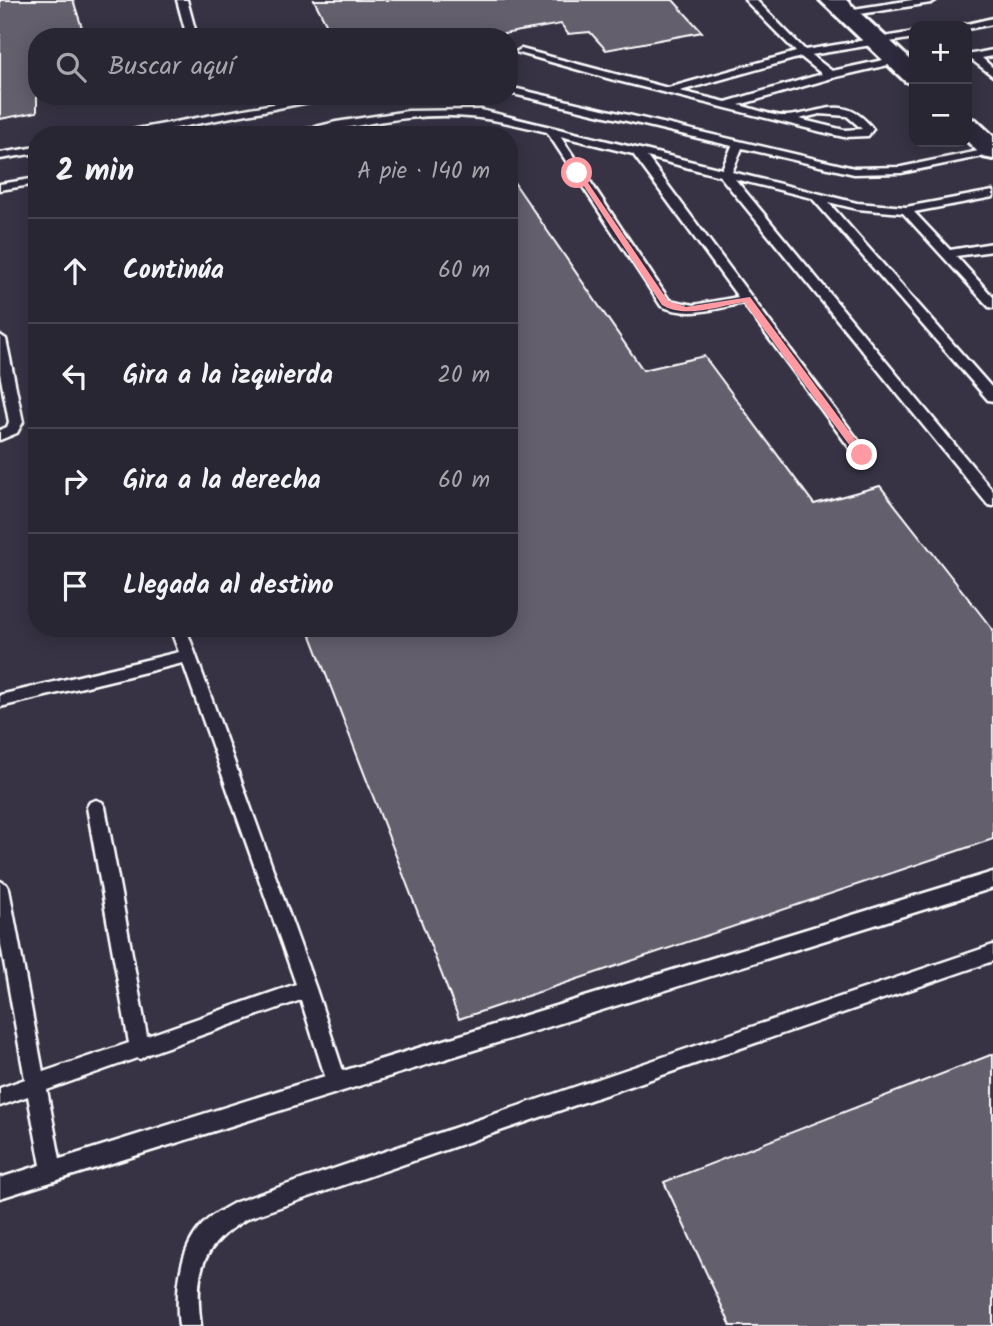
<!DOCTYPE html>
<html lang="es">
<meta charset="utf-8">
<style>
:root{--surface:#292634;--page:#353240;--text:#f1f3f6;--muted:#a5a5ac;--line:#45434f}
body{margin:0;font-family:Kalam,sans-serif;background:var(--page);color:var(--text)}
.controls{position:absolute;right:21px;top:21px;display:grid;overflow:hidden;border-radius:14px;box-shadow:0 4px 18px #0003}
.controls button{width:63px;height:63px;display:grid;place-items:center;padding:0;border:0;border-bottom:2px solid var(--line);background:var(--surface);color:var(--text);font:35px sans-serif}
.stop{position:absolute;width:21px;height:21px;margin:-16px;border:5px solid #ff9aa2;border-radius:50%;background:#fff}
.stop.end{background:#ff9aa2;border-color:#fff;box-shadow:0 2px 7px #0008}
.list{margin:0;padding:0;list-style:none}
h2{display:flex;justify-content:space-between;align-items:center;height:91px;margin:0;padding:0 28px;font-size:30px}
h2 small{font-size:23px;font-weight:400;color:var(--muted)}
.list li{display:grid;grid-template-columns:46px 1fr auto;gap:21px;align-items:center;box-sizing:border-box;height:105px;padding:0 28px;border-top:2px solid var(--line)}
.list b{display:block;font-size:26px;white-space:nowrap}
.list em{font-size:23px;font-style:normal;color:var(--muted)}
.icon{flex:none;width:38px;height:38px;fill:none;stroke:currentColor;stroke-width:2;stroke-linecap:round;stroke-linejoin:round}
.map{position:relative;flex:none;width:993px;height:1326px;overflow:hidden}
.search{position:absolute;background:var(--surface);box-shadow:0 4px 18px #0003;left:28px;top:28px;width:490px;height:77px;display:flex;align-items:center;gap:18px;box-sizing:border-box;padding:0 24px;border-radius:28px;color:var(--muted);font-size:26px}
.panel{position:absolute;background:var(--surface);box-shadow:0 4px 18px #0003;left:28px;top:126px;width:490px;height:511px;border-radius:28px}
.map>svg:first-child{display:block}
</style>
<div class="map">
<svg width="993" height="1326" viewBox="0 0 993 1326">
<rect width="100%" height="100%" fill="#373345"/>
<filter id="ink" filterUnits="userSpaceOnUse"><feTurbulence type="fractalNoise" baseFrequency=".0143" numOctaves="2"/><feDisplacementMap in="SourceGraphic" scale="14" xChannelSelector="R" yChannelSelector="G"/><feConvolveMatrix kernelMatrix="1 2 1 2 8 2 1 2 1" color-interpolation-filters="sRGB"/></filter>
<g filter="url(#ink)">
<g fill="#635f6d" stroke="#fff" stroke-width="2">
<polygon points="0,0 73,0 85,37 37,37 37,112 0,119"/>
<polygon points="314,0 673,0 702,32 606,50 590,32 568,34 561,24 486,37 333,37"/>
<polygon points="509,175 643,370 704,356 814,504 880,486 993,630 993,839 459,1019 308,628 509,628"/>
<polygon points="993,1054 993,1326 731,1326 664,1182"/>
</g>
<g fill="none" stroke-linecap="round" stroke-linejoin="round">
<g stroke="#fff" stroke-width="5">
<g id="lane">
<polygon points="177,0 187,0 197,37 187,37"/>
<path d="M 745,0 L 756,0 L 805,50 L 914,32 L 914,38 L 811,55 L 832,71 L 897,57 L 902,60 L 901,62 L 832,78 L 739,105 C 753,108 773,117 787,116 C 824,113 845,93 873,129 L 868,136 L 844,137 L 822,132 L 614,80 L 516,52 L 521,49 L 668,88 L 796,52 ZM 801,57 L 822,74 L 726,102 L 680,91 ZM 820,114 L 847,116 L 862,129 L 844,130 L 799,119 Z"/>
<polygon points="912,0 936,0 931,3 847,16 842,13 847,10"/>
<polygon points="993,18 993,24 967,29 967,26 959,26"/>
<polygon points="993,50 993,56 982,58 993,68 993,76 972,60 967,61 967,55"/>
<path d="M 509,87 L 854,168 L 901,167 L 993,148 L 993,154 L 901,173 L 854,174 L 742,148 L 732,172 L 857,203 L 906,207 L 993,191 L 993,197 L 914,212 L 950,250 L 993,243 L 993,251 L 956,256 L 993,297 L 993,308 L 989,307 L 903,213 L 857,209 L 828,202 L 993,389 L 993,401 L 988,400 L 812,198 L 735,179 L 993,491 L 993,506 L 988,505 L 720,176 L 647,157 L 867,452 L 869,455 L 867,458 L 857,458 L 743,303 C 715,309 688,318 661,306 L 547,132 C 494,119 462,112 407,118 C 365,122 324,135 283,135 L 336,122 L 408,111 L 481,110 L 722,169 L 732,146 L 509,93 ZM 560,136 L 633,154 L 738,297 L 694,305 L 669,300 Z"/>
<polygon points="316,96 340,96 140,135 116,135 121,132"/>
<polygon points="37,147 37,153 0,159 0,153"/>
<polygon points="37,178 37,184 0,190 0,184"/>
<polygon points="0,335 6,339 23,422 17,433 0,440 0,430 7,427 9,422 0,373"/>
<path d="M 170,628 L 186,628 L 316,989 L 343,1071 L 993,872 L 993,888 L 0,1198 L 0,1178 L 41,1165 L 28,1096 L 0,1106 L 0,1088 L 25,1079 L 0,939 L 0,881 L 6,884 L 9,889 L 43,1072 L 129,1043 L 87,807 L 90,802 L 96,800 L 102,802 L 105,807 L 147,1036 L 296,984 L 183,663 L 0,707 L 0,695 L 179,652 ZM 301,1000 L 325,1076 L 60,1159 L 47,1090 L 137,1058 L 140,1059 L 148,1054 Z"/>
<path d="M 993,945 L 993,961 L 248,1218 C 201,1245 194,1272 201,1326 L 179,1326 C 175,1292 179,1248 204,1223 C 213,1214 225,1208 236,1202 Z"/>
</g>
</g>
<g stroke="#fff" stroke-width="6">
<g id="secondary">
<polygon points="820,0 846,0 914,63 914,84 905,81"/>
<polygon points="967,118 976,120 993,136 993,159 983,157 967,141"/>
</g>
</g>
<use href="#lane" fill="#2f2a3d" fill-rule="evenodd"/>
<use href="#secondary" fill="#2f2a3d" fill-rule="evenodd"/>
</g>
</g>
<path fill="#ff9aa2" d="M 574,171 L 580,171 L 668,301 L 686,307 L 750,297 L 865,453 L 865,457 L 858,457 L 744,302 C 719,306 685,319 662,305 Z"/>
</svg>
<div class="controls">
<button>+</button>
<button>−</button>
</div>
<div class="stop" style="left:577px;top:173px"></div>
<div class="stop end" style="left:862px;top:455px"></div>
<div class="search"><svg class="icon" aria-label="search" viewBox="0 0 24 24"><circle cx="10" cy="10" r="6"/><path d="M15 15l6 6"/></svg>Buscar aquí</div>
<section class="panel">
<h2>2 min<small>A pie · 140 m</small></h2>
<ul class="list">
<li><svg class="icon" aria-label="ahead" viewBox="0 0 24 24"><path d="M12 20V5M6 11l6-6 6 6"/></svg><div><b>Continúa</b></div><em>60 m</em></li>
<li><svg class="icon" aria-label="left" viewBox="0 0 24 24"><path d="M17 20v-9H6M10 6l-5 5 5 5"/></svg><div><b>Gira a la izquierda</b></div><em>20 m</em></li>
<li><svg class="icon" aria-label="right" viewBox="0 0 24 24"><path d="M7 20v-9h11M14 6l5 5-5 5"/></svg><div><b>Gira a la derecha</b></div><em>60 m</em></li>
<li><svg class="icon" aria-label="arrive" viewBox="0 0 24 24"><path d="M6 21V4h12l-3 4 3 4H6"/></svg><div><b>Llegada al destino</b></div></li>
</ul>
</section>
</div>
